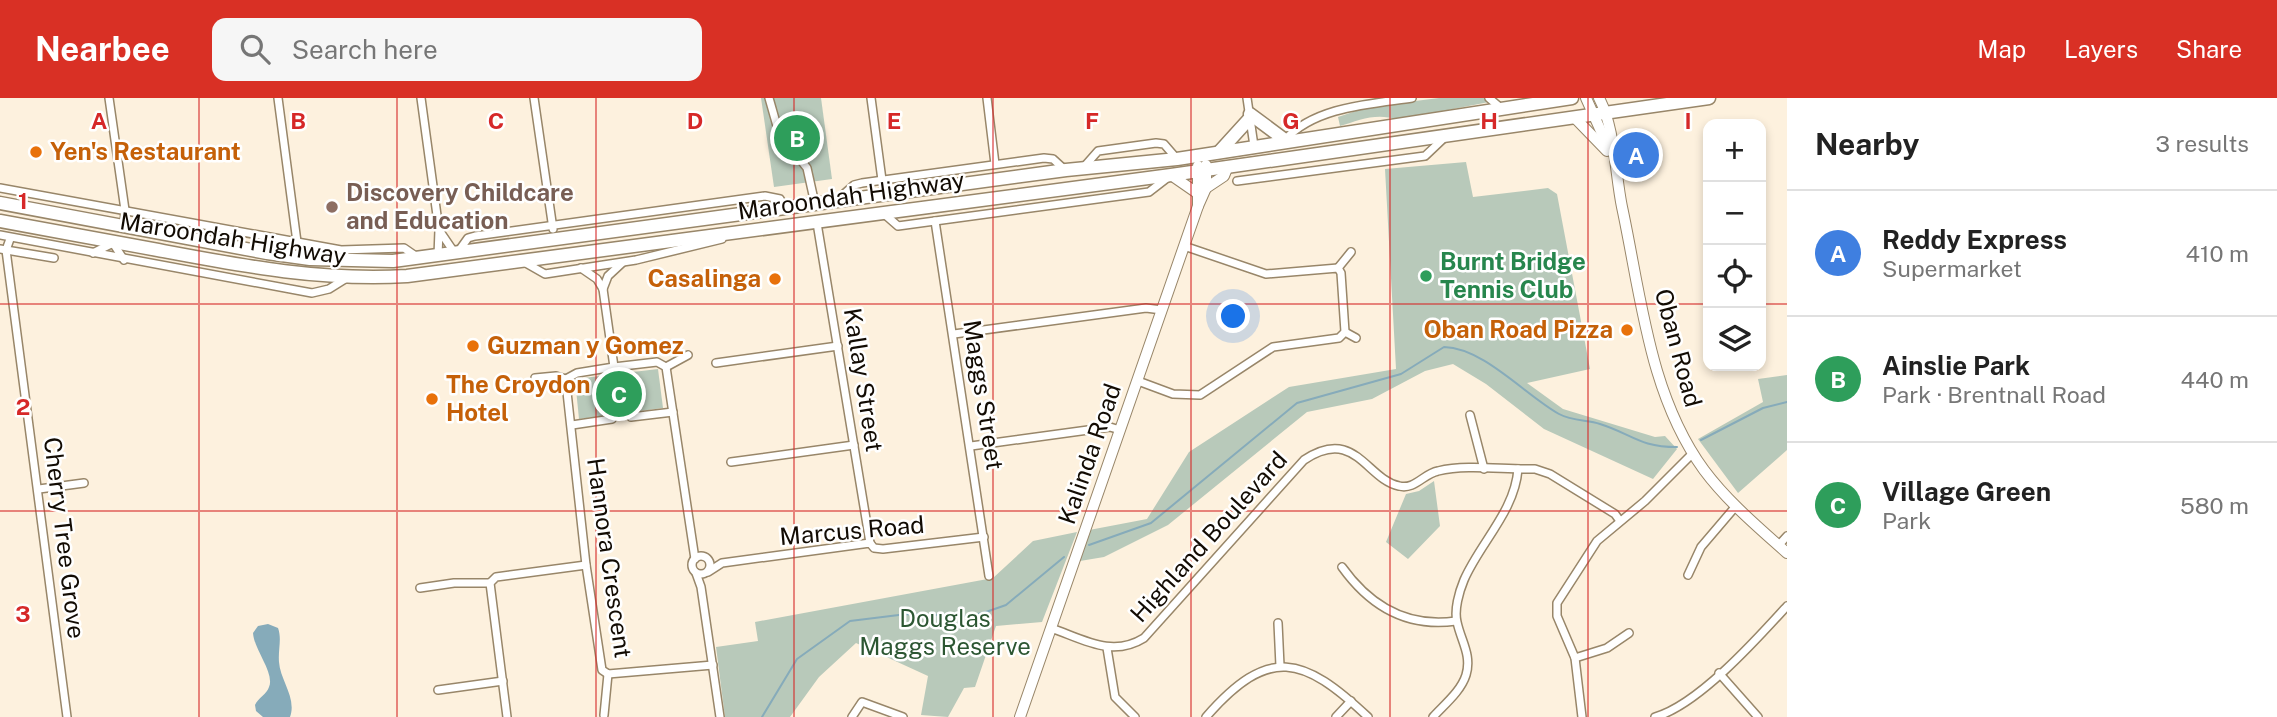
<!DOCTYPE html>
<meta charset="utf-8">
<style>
:root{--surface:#fff;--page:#f6f6f6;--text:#222;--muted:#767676;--line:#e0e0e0;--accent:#d93025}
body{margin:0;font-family:"Public Sans",sans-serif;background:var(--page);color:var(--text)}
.controls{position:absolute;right:21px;top:21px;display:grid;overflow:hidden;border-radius:14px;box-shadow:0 4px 10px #0003}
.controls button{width:63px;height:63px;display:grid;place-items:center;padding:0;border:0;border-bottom:2px solid var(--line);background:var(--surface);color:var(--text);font:35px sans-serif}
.you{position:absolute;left:1234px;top:219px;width:24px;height:24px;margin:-18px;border:5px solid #fff;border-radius:50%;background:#1a73e8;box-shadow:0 0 0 10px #1a73e833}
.badge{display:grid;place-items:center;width:46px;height:46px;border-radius:50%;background:var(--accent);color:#fff;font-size:23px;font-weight:700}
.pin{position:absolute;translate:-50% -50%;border:4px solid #fff;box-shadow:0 2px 7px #0006}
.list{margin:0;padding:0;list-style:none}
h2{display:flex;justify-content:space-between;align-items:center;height:91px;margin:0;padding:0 28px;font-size:30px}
h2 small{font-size:23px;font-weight:400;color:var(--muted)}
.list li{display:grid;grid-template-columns:46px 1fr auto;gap:21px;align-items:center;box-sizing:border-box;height:126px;padding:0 28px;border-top:2px solid var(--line)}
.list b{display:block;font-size:26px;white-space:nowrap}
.list p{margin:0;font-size:23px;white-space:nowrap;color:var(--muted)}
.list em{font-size:23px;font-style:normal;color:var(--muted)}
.icon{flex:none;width:38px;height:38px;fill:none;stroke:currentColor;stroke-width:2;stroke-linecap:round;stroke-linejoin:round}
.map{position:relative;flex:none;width:1787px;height:619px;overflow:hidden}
header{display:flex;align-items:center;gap:42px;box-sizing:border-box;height:98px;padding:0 35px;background:var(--accent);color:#fff}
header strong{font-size:33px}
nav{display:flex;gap:38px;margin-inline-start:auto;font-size:24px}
.search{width:490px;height:63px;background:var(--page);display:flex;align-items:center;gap:18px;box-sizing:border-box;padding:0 24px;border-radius:14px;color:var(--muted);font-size:26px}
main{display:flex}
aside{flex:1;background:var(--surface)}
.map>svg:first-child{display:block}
</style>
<header>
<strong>Nearbee</strong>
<div class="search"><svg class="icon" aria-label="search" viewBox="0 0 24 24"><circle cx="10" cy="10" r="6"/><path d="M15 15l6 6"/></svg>Search here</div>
<nav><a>Map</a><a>Layers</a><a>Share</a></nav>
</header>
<main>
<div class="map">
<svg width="1787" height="619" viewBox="0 0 1787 619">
<rect width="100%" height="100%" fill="#fdf1de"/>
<g fill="#b8c9ba">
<polygon points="761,0 821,0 832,81 774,89"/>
<path d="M 1439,0 L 1485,0 L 1489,4 L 1397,22 C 1378,14 1359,22 1340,28 L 1338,19 L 1368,9 Z"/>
<polygon points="1466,64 1473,99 1548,90 1557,96 1590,271 1527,285 1563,311 1655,339 1665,338 1677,351 1653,381 1544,331 1486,286 1453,266 1425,273 1372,301 1307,314 1168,427 1104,459 1074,464 1084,433 1147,421 1189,354 1289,289 1396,271 1385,71"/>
<polygon points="658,271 663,310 579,321 575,281"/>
<polygon points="1787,277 1787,352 1738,395 1698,341 1763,304 1758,281"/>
<polygon points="1434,383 1440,428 1408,461 1386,444 1406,396 1419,393"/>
<polygon points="1077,434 1042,524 996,528 975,589 964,590 948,619 921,617 928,578 856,545 819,579 790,619 725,619 716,549 758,543 755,524 993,480 1033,443"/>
</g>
<path fill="#86abba" d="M 268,526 L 278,530 C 282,541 278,551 279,564 C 280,582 297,600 290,619 L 263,619 L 256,613 L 255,607 C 258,600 267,596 269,589 C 275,575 254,552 253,535 L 258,528 Z"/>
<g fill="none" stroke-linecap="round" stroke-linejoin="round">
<g stroke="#86abba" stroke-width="2">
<polyline points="1701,342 1763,310 1787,304"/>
<path d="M 1089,447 L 1151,425 L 1297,305 L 1401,276 L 1444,249 C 1484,250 1525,297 1559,316 C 1572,323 1587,322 1600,326 C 1632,336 1639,349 1677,349"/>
<polyline points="762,619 797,561 850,523 907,516 970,518 986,514 1006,507 1064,459"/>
</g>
<g stroke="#988669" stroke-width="10">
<g id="street">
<polyline points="109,0 125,112 124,128"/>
<polyline points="278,0 297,144"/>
<polyline points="421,0 439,132 438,158"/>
<polyline points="534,0 553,131"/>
<polyline points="769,0 779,35 807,70 815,106"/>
<polyline points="871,0 882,82"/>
<polyline points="987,0 995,66"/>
<polyline points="1247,0 1254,48"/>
<polyline points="1489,0 1502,11"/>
<path d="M 1285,42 C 1314,9 1370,6 1412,0"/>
<polyline points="1083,70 1098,53 1156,45 1164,46 1177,61"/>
<polyline points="1237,83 1425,58 1445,39"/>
<polyline points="0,90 341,152 404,150 417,159"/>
<polyline points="837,102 854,87 862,85 1044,60 1053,61 1065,72"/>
<polyline points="882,114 898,128 1149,94 1171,77"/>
<polyline points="935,123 989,478"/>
<polyline points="817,125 870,445"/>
<polyline points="439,132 454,154"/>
<polyline points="0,137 312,195 329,191 345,181"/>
<polyline points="10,141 6,152 67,619"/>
<polyline points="0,151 54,160"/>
<polyline points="458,154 468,140 475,138 765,98 780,101 786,111"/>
<polyline points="93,155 113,145 124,162"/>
<polyline points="524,164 545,176 636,162 722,141"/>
<polyline points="581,170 597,181 603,191 614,269 657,264 666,269 695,461"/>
<polyline points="1338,170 1351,154"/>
<polyline points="603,191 608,178 622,165"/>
<polyline points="1345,234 1356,240"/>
<polyline points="954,236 1146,210 1162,212"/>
<polyline points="716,265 838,248"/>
<polyline points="614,269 577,275 566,281 566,285 586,467 602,572 608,576 713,567"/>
<polyline points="666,269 688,257"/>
<polyline points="535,280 556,278 566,281"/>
<polyline points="1138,283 1173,296 1200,297 1273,249 1339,240 1345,234 1341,175 1338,170 1266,176 1184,148"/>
<polyline points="1470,317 1484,371"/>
<polyline points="631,319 673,314"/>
<polyline points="572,327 612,321"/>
<polyline points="971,348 1110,329 1120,332"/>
<polyline points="731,364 854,347"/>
<polyline points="39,391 84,385"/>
<polyline points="1779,447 1787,438"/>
<circle cx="701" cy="467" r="9"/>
<path d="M 1342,469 C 1370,508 1407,530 1456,523"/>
<polyline points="708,474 722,465 870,445 874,450 883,451 984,439"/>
<polyline points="696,475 701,489 720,619"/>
<polyline points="1688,477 1701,449 1736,408"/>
<polyline points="420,490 454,485 490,485"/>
<polyline points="1278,525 1280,568"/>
<path d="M 1051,530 C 1083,541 1112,560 1144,540 L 1304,362 C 1355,328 1366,381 1399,388 C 1415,392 1423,376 1438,373 C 1468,366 1504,372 1535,371 L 1550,376 L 1615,416 L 1620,423"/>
<polyline points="1107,550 1115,599 1135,619"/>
<polyline points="1575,560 1607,550 1629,535"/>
<polyline points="1719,575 1758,619"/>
<polyline points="438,592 503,583"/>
<polyline points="604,617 608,576"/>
<polyline points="507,619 490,485 496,479 586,467"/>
<polyline points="852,619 862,604 903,619"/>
<path d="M 1206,619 C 1269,547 1303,558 1368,619"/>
<polyline points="1336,619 1351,603"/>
<path d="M 1433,619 C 1445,606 1461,593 1466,577 C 1472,557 1461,543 1457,524 C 1454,512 1459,494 1464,482 C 1480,445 1515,413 1518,371"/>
<polyline points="1582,619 1575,560 1557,518 1557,505 1597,443 1645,403 1693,355"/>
<path d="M 1655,619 C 1698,607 1757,541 1787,508"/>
</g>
</g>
<g stroke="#988669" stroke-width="12">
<g id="secondary">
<polyline points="1586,0 1609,51"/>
<path d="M 1599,0 C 1615,30 1615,75 1622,109 C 1641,197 1649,297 1704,372 C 1727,403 1758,429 1787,455"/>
<polyline points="1575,20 1607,53"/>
<polyline points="1198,68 1198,108"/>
<polyline points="1171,77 1197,95"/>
<polyline points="1206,90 1224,78 1228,68"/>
<polyline points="1020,619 1198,108 1206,90 1206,67"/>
</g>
</g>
<g stroke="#988669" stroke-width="15">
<g id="highway">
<polyline points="1250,16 1285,42"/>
<polyline points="1220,53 1250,20"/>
<polyline points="0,105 267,155 310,161 393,163 1066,72 1177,61 1572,0"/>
<path d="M 0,123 C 53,133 105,142 158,152 C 243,168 320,183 407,178 L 1171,77 L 1709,0"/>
</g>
</g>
<use href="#street" stroke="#fff" stroke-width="7"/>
<use href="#secondary" stroke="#fff" stroke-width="10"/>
<use href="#highway" stroke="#fff" stroke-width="12"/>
</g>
<path fill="none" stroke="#d62828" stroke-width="2" stroke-opacity="0.55" d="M 199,0 L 199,619M 397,0 L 397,619M 596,0 L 596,619M 794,0 L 794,619M 993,0 L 993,619M 1191,0 L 1191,619M 1390,0 L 1390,619M 1588,0 L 1588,619M 0,206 L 1708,206M 1761,206 L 1787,206M 0,413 L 1787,413"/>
<g fill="#e8710a" stroke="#fff" stroke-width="2.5">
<circle cx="36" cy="54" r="7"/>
<circle cx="775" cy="181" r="7"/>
<circle cx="1627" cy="232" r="7"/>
<circle cx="473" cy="248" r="7"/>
<circle cx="432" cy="301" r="7"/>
</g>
<circle fill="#8d6e63" stroke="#fff" stroke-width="2.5" cx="332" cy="109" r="7"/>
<circle fill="#2e9e5b" stroke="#fff" stroke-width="2.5" cx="1426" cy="178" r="7"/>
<g text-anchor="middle" stroke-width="5" stroke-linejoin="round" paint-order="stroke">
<g font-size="24" font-weight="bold" fill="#c56008" stroke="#fff" text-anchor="start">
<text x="50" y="62">Yen's Restaurant</text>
<text x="761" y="189" text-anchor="end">Casalinga</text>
<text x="1613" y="240" text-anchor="end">Oban Road Pizza</text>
<text x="487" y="256">Guzman y Gomez</text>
<text x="446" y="295">The Croydon<tspan x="446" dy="28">Hotel</tspan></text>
</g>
<g font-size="24" font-weight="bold" fill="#785e54" stroke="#fff" text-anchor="start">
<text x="346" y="103">Discovery Childcare<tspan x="346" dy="28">and Education</tspan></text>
</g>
<g font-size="24" fill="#120b03" stroke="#fff">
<text transform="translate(851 98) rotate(-8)" y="8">Maroondah Highway</text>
<text transform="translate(233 141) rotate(9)" y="8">Maroondah Highway</text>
<text transform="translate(1678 250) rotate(75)" y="8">Oban Road</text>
<text transform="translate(863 282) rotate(81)" y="8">Kallay Street</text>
<text transform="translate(983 297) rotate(81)" y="8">Maggs Street</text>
<text transform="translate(1090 356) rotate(-71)" y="8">Kalinda Road</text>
<text transform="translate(852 433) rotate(-5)" y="8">Marcus Road</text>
<text transform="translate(1209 439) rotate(-48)" y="8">Highland Boulevard</text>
<text transform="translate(64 440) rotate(83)" y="8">Cherry Tree Grove</text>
<text transform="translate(609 460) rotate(82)" y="8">Hannora Crescent</text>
</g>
<g font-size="24" font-weight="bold" fill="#27864d" stroke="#fff" text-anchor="start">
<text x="1440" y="172">Burnt Bridge<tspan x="1440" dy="28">Tennis Club</tspan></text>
</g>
<g font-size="24" fill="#2c5632" stroke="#fff">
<text x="945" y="529">Douglas<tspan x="945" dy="28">Maggs Reserve</tspan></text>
</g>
</g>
<g font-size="23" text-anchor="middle" font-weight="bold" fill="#d62828" stroke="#fff" stroke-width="5" stroke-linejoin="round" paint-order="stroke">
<text x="99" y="31">A</text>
<text x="298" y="31">B</text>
<text x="496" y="31">C</text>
<text x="695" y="31">D</text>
<text x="894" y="31">E</text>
<text x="1092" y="31">F</text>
<text x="1291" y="31">G</text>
<text x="1489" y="31">H</text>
<text x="1688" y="31">I</text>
<text x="23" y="111">1</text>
<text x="23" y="317">2</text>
<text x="23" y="524">3</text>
</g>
</svg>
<div class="controls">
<button>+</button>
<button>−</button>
<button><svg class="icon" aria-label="locate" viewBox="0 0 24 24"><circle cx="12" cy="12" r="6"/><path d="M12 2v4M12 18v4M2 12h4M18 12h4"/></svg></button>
<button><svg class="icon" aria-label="layers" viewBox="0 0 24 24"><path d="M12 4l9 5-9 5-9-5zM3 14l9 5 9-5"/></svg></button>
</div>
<div class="you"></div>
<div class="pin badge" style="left:1636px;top:57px;background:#3f7fe0">A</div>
<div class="pin badge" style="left:797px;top:40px;background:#2e9e5b">B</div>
<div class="pin badge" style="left:619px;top:296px;background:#2e9e5b">C</div>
</div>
<aside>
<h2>Nearby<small>3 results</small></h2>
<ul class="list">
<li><span class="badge" style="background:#3f7fe0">A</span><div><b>Reddy Express</b><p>Supermarket</p></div><em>410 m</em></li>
<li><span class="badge" style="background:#2e9e5b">B</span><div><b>Ainslie Park</b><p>Park · Brentnall Road</p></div><em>440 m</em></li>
<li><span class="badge" style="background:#2e9e5b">C</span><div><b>Village Green</b><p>Park</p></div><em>580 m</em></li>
</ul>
</aside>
</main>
